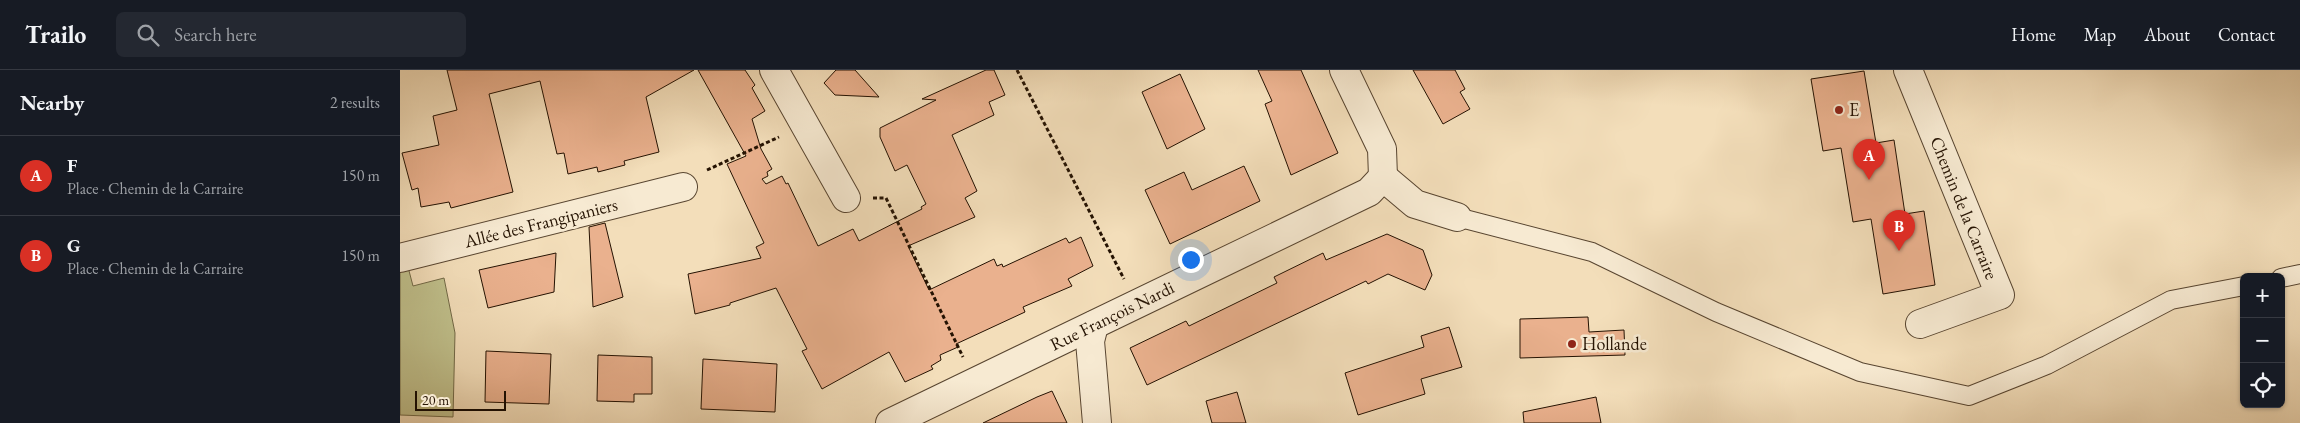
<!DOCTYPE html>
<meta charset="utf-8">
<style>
:root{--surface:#171b24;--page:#242831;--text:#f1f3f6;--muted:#9ea1a6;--line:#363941;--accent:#d93025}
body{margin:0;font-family:"EB Garamond",serif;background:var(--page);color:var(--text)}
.controls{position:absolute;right:15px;bottom:15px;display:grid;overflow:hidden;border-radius:8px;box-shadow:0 1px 4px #0004}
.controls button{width:45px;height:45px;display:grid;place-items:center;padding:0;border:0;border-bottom:1px solid var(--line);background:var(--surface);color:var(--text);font:25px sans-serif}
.scale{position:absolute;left:15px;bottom:12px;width:91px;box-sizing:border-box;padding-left:5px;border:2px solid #241202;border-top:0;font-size:14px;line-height:18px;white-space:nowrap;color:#241202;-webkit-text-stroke:4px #f7ead2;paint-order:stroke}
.you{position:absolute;left:790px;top:189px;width:18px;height:18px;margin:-12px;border:4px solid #fff;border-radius:50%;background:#1a73e8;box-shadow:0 0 0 8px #1a73e833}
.badge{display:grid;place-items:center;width:32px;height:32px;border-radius:50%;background:var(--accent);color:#fff;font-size:16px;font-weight:700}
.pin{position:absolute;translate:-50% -41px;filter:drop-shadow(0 1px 2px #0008)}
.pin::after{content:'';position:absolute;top:26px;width:18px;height:15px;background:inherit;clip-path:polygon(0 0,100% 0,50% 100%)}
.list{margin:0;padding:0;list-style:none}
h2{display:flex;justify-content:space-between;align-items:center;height:65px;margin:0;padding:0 20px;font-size:21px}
h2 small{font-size:16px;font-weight:400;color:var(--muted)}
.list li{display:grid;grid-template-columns:32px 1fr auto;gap:15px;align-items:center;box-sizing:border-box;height:80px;padding:0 20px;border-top:1px solid var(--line)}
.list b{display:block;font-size:19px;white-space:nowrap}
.list p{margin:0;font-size:16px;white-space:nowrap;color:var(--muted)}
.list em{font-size:16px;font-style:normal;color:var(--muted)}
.icon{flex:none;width:28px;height:28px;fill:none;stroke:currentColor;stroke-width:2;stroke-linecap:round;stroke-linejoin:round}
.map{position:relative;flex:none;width:1900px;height:353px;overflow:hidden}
header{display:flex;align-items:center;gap:30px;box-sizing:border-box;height:70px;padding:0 25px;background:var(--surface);border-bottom:1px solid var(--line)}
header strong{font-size:24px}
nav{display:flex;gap:28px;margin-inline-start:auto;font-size:18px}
.search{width:350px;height:45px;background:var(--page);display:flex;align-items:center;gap:12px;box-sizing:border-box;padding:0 18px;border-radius:8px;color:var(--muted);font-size:19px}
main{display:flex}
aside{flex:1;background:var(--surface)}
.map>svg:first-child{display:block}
</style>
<header>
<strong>Trailo</strong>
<div class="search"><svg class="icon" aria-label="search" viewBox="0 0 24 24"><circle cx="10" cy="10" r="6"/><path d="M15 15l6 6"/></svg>Search here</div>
<nav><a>Home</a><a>Map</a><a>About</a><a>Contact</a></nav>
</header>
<main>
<aside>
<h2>Nearby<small>2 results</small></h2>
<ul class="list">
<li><span class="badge">A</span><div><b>F</b><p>Place · Chemin de la Carraire</p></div><em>150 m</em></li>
<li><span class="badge">B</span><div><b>G</b><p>Place · Chemin de la Carraire</p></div><em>150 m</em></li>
</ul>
</aside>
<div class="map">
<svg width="1900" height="353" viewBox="0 0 1900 353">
<rect width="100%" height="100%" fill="#f3deba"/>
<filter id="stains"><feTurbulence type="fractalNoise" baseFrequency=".004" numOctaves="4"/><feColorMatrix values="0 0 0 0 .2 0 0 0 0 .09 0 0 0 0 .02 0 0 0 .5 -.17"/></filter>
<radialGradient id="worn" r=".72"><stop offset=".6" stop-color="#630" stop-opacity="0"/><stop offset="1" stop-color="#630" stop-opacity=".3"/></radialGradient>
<polygon fill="#c0c08c" stroke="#726947" points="8,197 13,216 44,208 55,263 53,347 0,345 0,199"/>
<g fill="#eab18e" stroke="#241202">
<polygon points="47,0 294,0 246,27 259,82 224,91 225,95 198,102 197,97 168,104 164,83 157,84 140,11 89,24 113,122 51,138 49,132 21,137 18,118 12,120 2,83 39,75 33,46 57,40"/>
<polygon points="298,0 345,0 355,15 352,18 365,41 352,49 361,79 372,99 367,102 368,106 362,109 366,114 382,106 386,114 388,113 418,176 453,159 459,171 522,139 521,137 526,134 507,95 495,101 480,67 480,58 536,30 522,29 586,0 594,0 605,25 589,32 594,45 552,65 577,121 565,128 575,147 508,176 529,220 594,189 597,196 602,194 603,197 666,168 669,173 681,167 693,196 668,209 672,216 623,237 625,242 556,274 558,277 540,285 541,290 531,296 533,299 505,312 489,282 422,319 402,281 407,279 376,218 330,233 330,235 295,244 288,204 361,188 356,177 364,173 327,94 346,86"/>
<polygon points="436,0 455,0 479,27 435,25 424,13"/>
<polygon points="858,0 901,0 938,83 891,105 865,34 872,31"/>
<polygon points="1013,0 1055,0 1065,19 1060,22 1070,39 1043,54"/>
<polygon points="1464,1 1476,73 1494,70 1505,144 1524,141 1535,215 1483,224 1471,149 1453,152 1441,78 1423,81 1411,9"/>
<polygon points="780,4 805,59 767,79 742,22"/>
<polygon points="844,96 860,131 770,174 745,120 784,102 792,120"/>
<polygon points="205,153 223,227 193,237 189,157"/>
<polygon points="987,164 1023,180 1032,205 1025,220 988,204 968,214 966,211 747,315 730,278 786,251 789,256 877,213 874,207 923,183 926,190"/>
<polygon points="156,183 154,222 88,238 79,200"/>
<polygon points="1188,247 1189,262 1224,260 1225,285 1120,288 1120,249"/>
<polygon points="1049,257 1062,297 1021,309 1025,324 958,345 945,303 1024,277 1021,266"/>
<polygon points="86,281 151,284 149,334 85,332"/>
<polygon points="198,285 252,287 252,324 234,324 234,332 197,331"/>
<polygon points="303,289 377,294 375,342 301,339"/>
<polygon points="652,321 667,353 583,353 637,327"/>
<polygon points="837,322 846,353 812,353 806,331"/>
<polygon points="1196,327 1201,353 1124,353 1123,342"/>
</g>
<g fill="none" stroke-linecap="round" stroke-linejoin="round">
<g stroke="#584530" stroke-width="20">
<g id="service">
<polyline points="1057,147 1192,182 1316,242 1460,302 1569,326 1647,295 1771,230 1844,216"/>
<polyline points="1881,208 1900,204"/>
</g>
</g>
<g stroke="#584530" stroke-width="30">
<g id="minor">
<polyline points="374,0 446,128"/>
<polyline points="944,0 982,79 983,107"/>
<polyline points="1508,0 1600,225 1520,254"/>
<polyline points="983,107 1015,134 1057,147"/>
<polyline points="0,188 283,117"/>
<polyline points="694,255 690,271 697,353"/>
<polyline points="490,353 969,122 983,107"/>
</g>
</g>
<g stroke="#241202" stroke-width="3" stroke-dasharray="4 2.5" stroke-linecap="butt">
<polyline points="617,0 724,209"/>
<polyline points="307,100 379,67"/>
<polyline points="473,128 486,128 563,287"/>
</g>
<use href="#service" stroke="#f7ead2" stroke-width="18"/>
<use href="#minor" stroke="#f7ead2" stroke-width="28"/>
</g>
<g fill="#8f2418" stroke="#f7ead2" stroke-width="2">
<circle cx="1439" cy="40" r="5"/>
<circle cx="1172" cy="274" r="5"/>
</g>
<g text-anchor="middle" stroke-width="5" stroke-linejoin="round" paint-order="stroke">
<g font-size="18" fill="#241202" stroke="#f7ead2" text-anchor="start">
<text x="1449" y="46">E</text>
<text x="1182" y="280">Hollande</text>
</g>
<g font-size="18" fill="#241202" stroke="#f7ead2">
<text transform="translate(1564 138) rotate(68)" y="6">Chemin de la Carraire</text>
<text transform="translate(141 153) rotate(-14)" y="6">Allée des Frangipaniers</text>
<text transform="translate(712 246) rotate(-26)" y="6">Rue François Nardi</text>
</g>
</g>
<rect width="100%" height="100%" filter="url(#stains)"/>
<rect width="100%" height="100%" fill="url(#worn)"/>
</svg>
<div class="controls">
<button>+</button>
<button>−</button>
<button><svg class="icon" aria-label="locate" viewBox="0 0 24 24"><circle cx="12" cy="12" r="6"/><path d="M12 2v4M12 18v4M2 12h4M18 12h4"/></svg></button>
</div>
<div class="scale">20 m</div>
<div class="you"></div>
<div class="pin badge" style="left:1469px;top:110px">A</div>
<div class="pin badge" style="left:1499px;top:181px">B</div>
</div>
</main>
